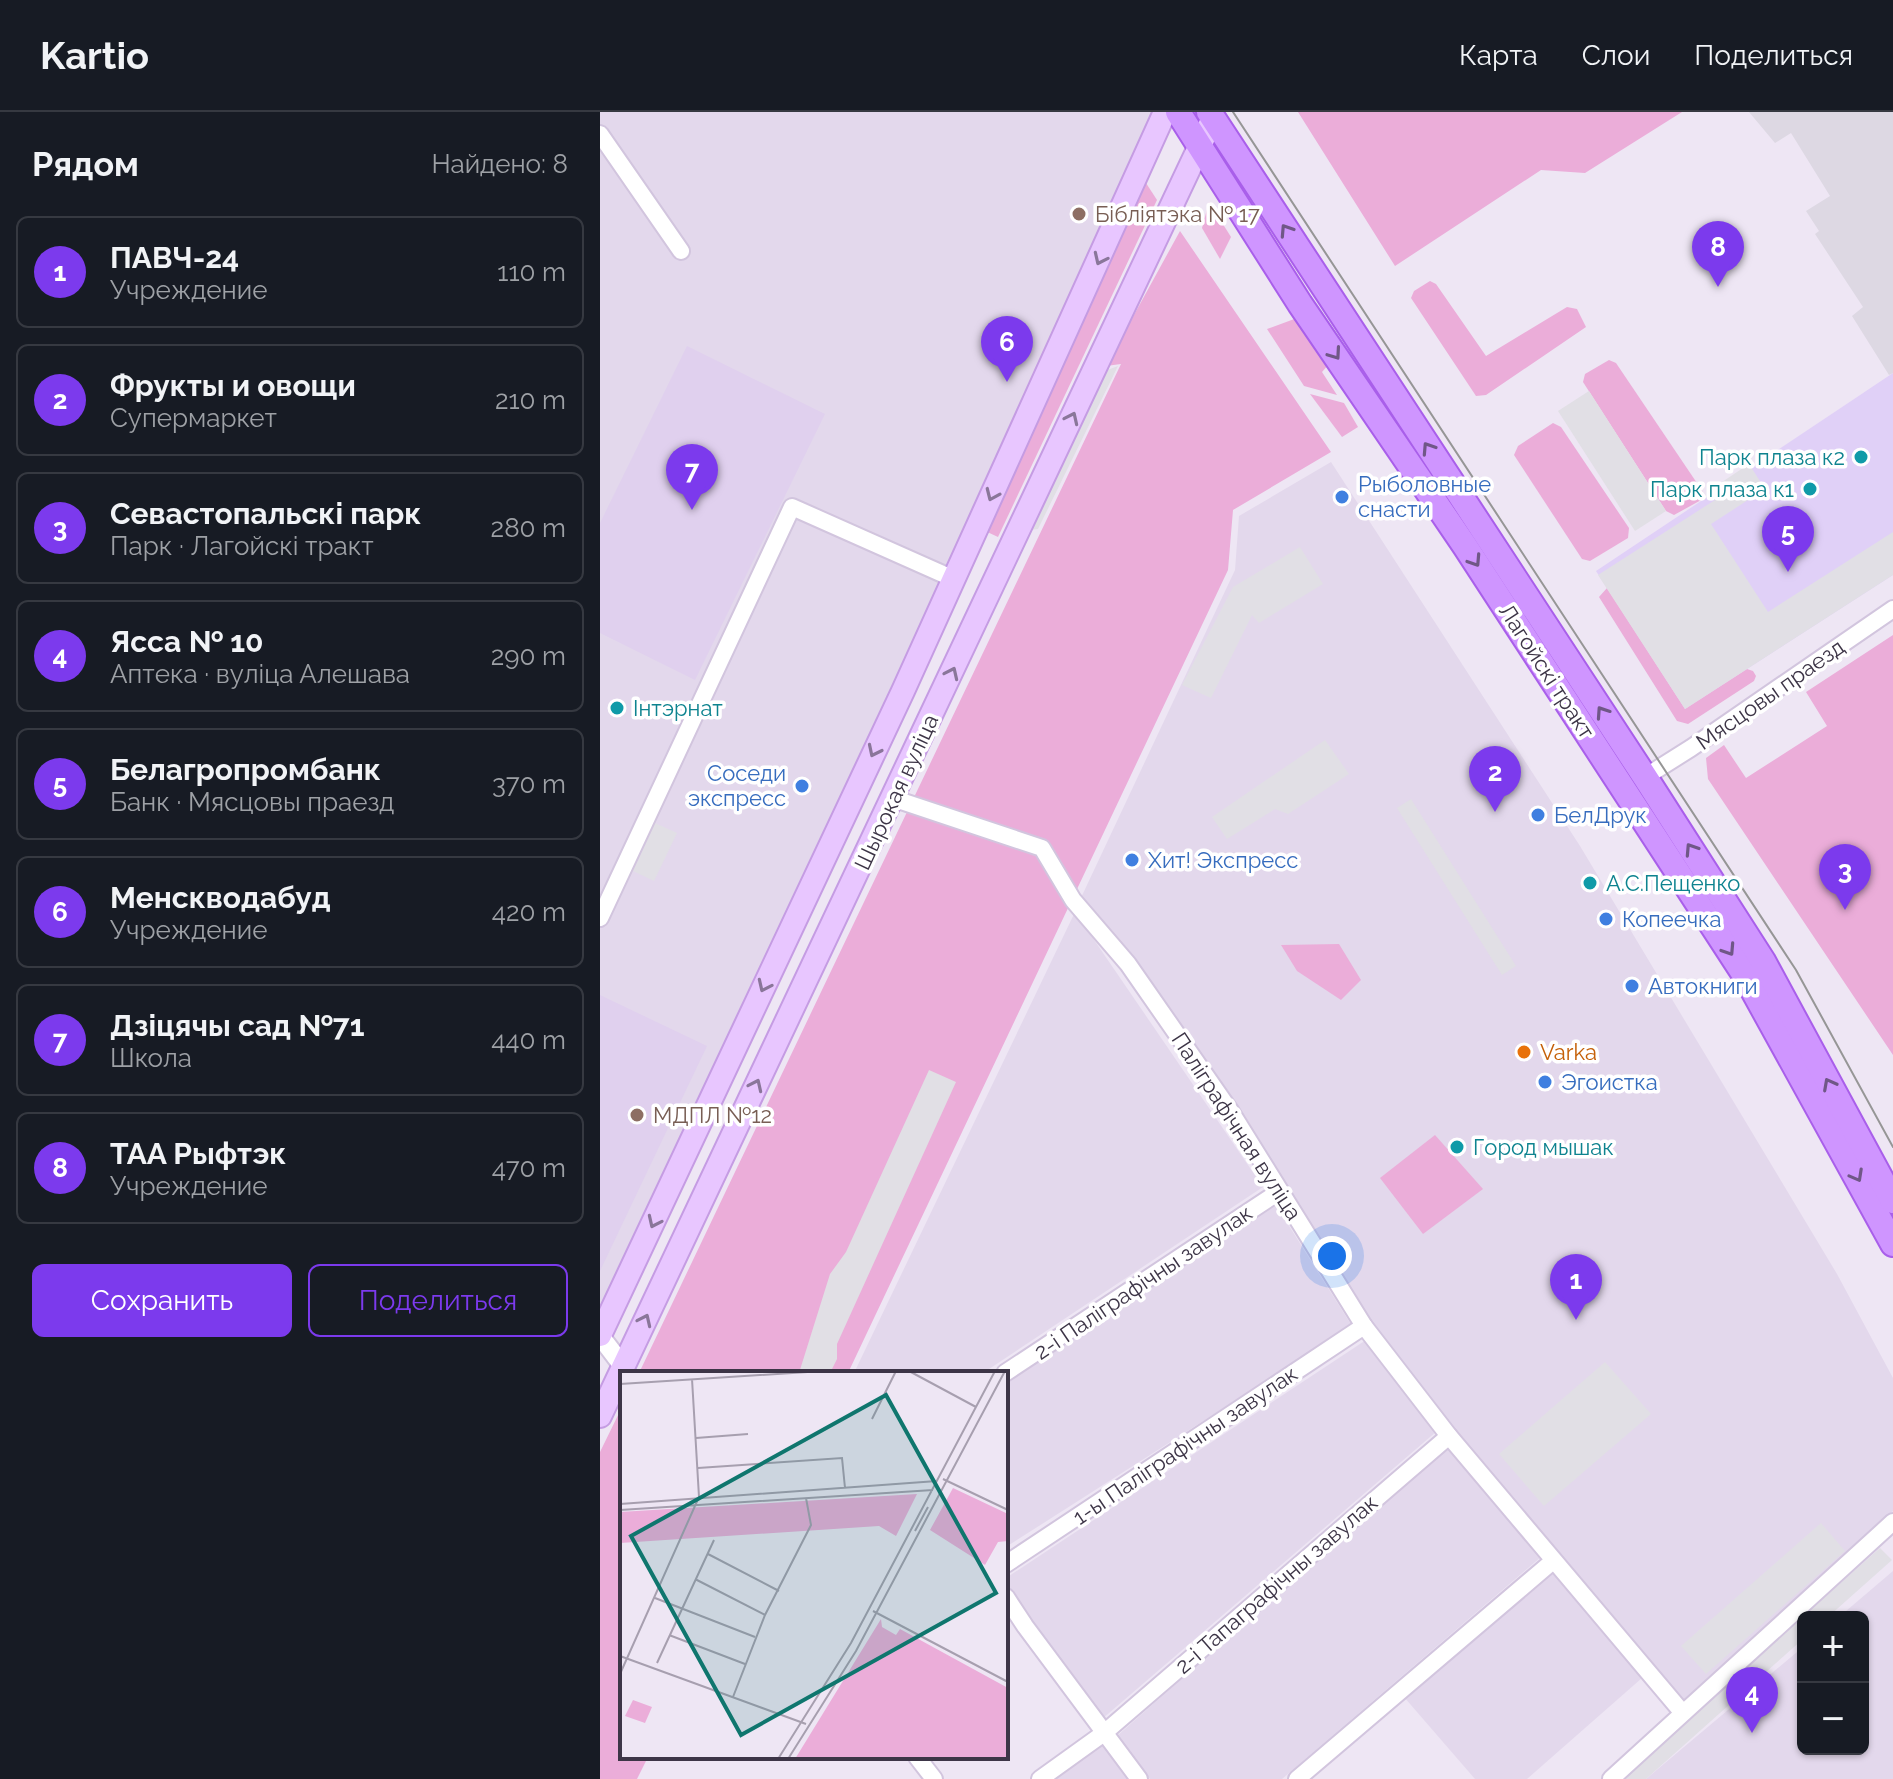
<!DOCTYPE html>
<html lang="ru">
<meta charset="utf-8">
<style>
:root{--surface:#171b24;--page:#242831;--text:#f1f3f6;--muted:#9ea1a6;--line:#363941;--accent:#7c3aed}
body{margin:0;font-family:Raleway,sans-serif;background:var(--page);color:var(--text)}
.controls{position:absolute;right:24px;bottom:24px;display:grid;overflow:hidden;border-radius:12px;box-shadow:0 2px 6px #0004}
.controls button{width:72px;height:72px;display:grid;place-items:center;padding:0;border:0;border-bottom:2px solid var(--line);background:var(--surface);color:var(--text);font:40px sans-serif}
.you{position:absolute;left:732px;top:1144px;width:28px;height:28px;margin:-20px;border:6px solid #fff;border-radius:50%;background:#1a73e8;box-shadow:0 0 0 12px #1a73e833}
.badge{display:grid;place-items:center;width:52px;height:52px;border-radius:50%;background:var(--accent);color:#fff;font-size:26px;font-weight:700}
.pin{position:absolute;translate:-50% -66px;filter:drop-shadow(0 2px 4px #0008)}
.pin::after{content:'';position:absolute;top:42px;width:28px;height:24px;background:inherit;clip-path:polygon(0 0,100% 0,50% 100%)}
.list{margin:0;padding:0;list-style:none}
h2{display:flex;justify-content:space-between;align-items:center;height:104px;margin:0;padding:0 32px;font-size:34px}
h2 small{font-size:26px;font-weight:400;color:var(--muted)}
.list li{display:grid;grid-template-columns:52px 1fr auto;gap:24px;align-items:center;box-sizing:border-box;height:112px;margin:0 16px 16px;padding:0 16px;border:2px solid var(--line);border-radius:12px}
.list b{display:block;font-size:30px;white-space:nowrap}
.list p{margin:0;font-size:26px;white-space:nowrap;color:var(--muted)}
.list em{font-size:26px;font-style:normal;color:var(--muted)}
.actions{display:flex;gap:16px;padding:24px 32px}
.actions a{flex:1;padding:18px 0;border:2px solid var(--accent);border-radius:12px;text-align:center;font-size:28px;color:var(--accent)}
.actions .main{background:var(--accent);color:#fff}
.map{position:relative;flex:none;width:1293px;height:1667px;overflow:hidden}
header{display:flex;align-items:center;gap:48px;box-sizing:border-box;height:112px;padding:0 40px;background:var(--surface);border-bottom:2px solid var(--line)}
header strong{font-size:38px}
nav{display:flex;gap:44px;margin-inline-start:auto;font-size:28px}
main{display:flex}
aside{flex:1;background:var(--surface)}
.map>svg:first-child{display:block}
</style>
<header>
<strong>Kartio</strong>
<nav><a>Карта</a><a>Слои</a><a>Поделиться</a></nav>
</header>
<main>
<aside>
<h2>Рядом<small>Найдено: 8</small></h2>
<ul class="list">
<li><span class="badge">1</span><div><b>ПАВЧ-24</b><p>Учреждение</p></div><em>110 m</em></li>
<li><span class="badge">2</span><div><b>Фрукты и овощи</b><p>Супермаркет</p></div><em>210 m</em></li>
<li><span class="badge">3</span><div><b>Севастопальскі парк</b><p>Парк · Лагойскі тракт</p></div><em>280 m</em></li>
<li><span class="badge">4</span><div><b>Ясса № 10</b><p>Аптека · вуліца Алешава</p></div><em>290 m</em></li>
<li><span class="badge">5</span><div><b>Белагропромбанк</b><p>Банк · Мясцовы праезд</p></div><em>370 m</em></li>
<li><span class="badge">6</span><div><b>Менскводабуд</b><p>Учреждение</p></div><em>420 m</em></li>
<li><span class="badge">7</span><div><b>Дзіцячы сад №71</b><p>Школа</p></div><em>440 m</em></li>
<li><span class="badge">8</span><div><b>ТАА Рыфтэк</b><p>Учреждение</p></div><em>470 m</em></li>
</ul>
<div class="actions"><a class="main">Сохранить</a><a>Поделиться</a></div>
</aside>
<div class="map">
<svg width="1293" height="1667" viewBox="0 0 1293 1667">
<rect width="100%" height="100%" fill="#eee6f4"/>
<g fill="#e3d8ec">
<polygon points="0,0 559,0 16,1171 5,1191 0,1194"/>
<polygon points="731,350 980,734 1237,1162 1293,1266 1293,1399 1085,1590 797,1249 609,956 479,790 635,458 639,404"/>
<polygon points="475,800 663,1075 383,1261 254,1261"/>
<polygon points="674,1090 752,1214 406,1435 406,1270"/>
<polygon points="766,1228 837,1319 502,1607 406,1473 406,1466"/>
<polygon points="847,1332 941,1445 682,1667 550,1667 517,1624"/>
<polygon points="953,1456 1042,1566 927,1667 875,1667 804,1585"/>
<polygon points="1293,1459 1293,1667 1046,1667 1203,1535 1203,1637 1263,1637 1263,1505 1239,1505"/>
<polygon points="501,1629 529,1667 448,1667"/>
</g>
<polygon fill="#e0d0f7" points="1293,261 1293,463 1085,597 996,459"/>
<polygon fill="#ddd8e3" points="1149,0 1293,0 1293,261 1289,263 1252,204 1263,195 1215,122 1219,119 1206,99 1230,84 1191,21 1175,31"/>
<g fill="#e0d0ee">
<polygon points="87,234 225,302 95,568 0,521 0,411"/>
<polygon points="0,883 107,934 0,1159"/>
</g>
<g fill="#ebadd9">
<polygon points="698,0 1082,0 985,61 941,58 795,154"/>
<polygon points="546,71 557,88 398,425 383,418"/>
<polygon points="609,90 631,125 620,147 602,116"/>
<polygon points="580,119 731,340 633,398 628,458 248,1261 39,1261 521,252 506,254"/>
<polygon points="830,169 836,172 886,244 967,195 977,197 986,215 886,283 876,284 811,186 814,179"/>
<polygon points="697,206 729,252 722,260 737,283 704,274 667,217"/>
<polygon points="1009,248 1016,251 1103,380 1103,387 1074,403 1066,399 983,270 985,262"/>
<polygon points="710,282 744,291 758,315 742,325"/>
<polygon points="953,311 961,315 1029,416 1028,426 990,449 982,447 914,343 918,334"/>
<polygon points="1007,476 1085,597 1147,557 1153,559 1156,564 1154,569 1088,612 1077,609 999,485"/>
<polygon points="1293,523 1293,943 1108,667 1106,646 1124,633 1146,666 1227,614 1206,580"/>
<polygon points="739,832 761,868 741,888 697,859 681,833"/>
<polygon points="835,1023 883,1077 823,1122 780,1066"/>
<polygon points="22,1295 22,1645 48,1645 37,1667 0,1667 0,1340"/>
</g>
<g fill="#e1dfe5">
<polygon points="518,254 438,417 424,419 502,260"/>
<polygon points="989,279 1066,399 1035,419 958,299"/>
<polygon points="1149,352 1165,377 1111,412 1168,500 1293,420 1293,463 1085,597 998,463 1115,388 1110,378"/>
<polygon points="700,435 723,472 659,511 652,503 611,586 582,573 633,475"/>
<polygon points="725,628 749,662 688,702 675,697 627,727 612,705"/>
<polygon points="811,687 916,854 902,863 797,696"/>
<polygon points="55,711 77,721 54,769 33,759"/>
<polygon points="329,958 356,970 237,1232 237,1247 230,1261 199,1261 230,1162 246,1140"/>
<polygon points="1005,1250 1051,1302 944,1394 899,1342"/>
<polygon points="1221,1411 1245,1439 1106,1562 1081,1534"/>
<polygon points="1280,1436 1292,1448 1228,1505 1203,1505 1203,1527 1046,1667 1020,1667"/>
</g>
<g fill="none" stroke-linecap="round" stroke-linejoin="round">
<g stroke="#d2c5de" stroke-width="20">
<g id="minor">
<polyline points="0,22 81,139"/>
<polyline points="1045,665 1091,636 1293,497"/>
<polyline points="292,686 442,736 473,788 528,852 631,1000 764,1214 849,1324 1082,1600"/>
<polyline points="0,806 192,395 354,467"/>
<polyline points="405,1261 680,1079"/>
<polyline points="406,1452 764,1214"/>
<polyline points="406,1485 425,1514 539,1667"/>
<polyline points="317,1645 334,1667"/>
<polyline points="440,1667 504,1621 849,1324"/>
<polyline points="697,1667 953,1449"/>
<polyline points="1011,1667 1293,1410"/>
</g>
</g>
<g stroke="#d2c5de" stroke-width="22">
<polyline id="tertiary" points="0,1224 23,1254"/>
</g>
<g stroke="#c59ce3" stroke-width="26">
<g id="secondary">
<polyline points="0,1223 303,579 565,0"/>
<polyline points="0,1304 613,6"/>
</g>
</g>
<g stroke="#a95fea" stroke-width="28">
<g id="primary">
<polyline points="578,0 700,192 865,434 1144,862 1293,1132"/>
<polyline points="609,0 1045,665 1163,849 1293,1089"/>
</g>
</g>
<use href="#minor" stroke="#fff" stroke-width="16"/>
<use href="#tertiary" stroke="#fff" stroke-width="18"/>
<use href="#secondary" stroke="#e8c6ff" stroke-width="22"/>
<use href="#primary" stroke="#cf95ff" stroke-width="24"/>
<polyline stroke="#969696" stroke-width="2" points="633,0 1196,858 1293,1035"/>
</g>
<defs><path id="oneway-chevron" d="M-2-3.5L2.5 0L-2 3.5" fill="none" stroke-width="1.6" stroke-linecap="round" stroke-linejoin="round" transform="scale(2)"/></defs>
<g stroke="#705787">
<use href="#oneway-chevron" transform="translate(686 118) rotate(-123)"/>
<use href="#oneway-chevron" transform="translate(735 242) rotate(55)"/>
<use href="#oneway-chevron" transform="translate(828 336) rotate(-123)"/>
<use href="#oneway-chevron" transform="translate(875 449) rotate(57)"/>
<use href="#oneway-chevron" transform="translate(1002 600) rotate(-124)"/>
<use href="#oneway-chevron" transform="translate(1091 737) rotate(-123)"/>
<use href="#oneway-chevron" transform="translate(1129 838) rotate(57)"/>
<use href="#oneway-chevron" transform="translate(1229 972) rotate(-118)"/>
<use href="#oneway-chevron" transform="translate(1257 1064) rotate(61)"/>
</g>
<g stroke="#8a769a">
<use href="#oneway-chevron" transform="translate(500 147) rotate(115)"/>
<use href="#oneway-chevron" transform="translate(472 306) rotate(-65)"/>
<use href="#oneway-chevron" transform="translate(392 383) rotate(114)"/>
<use href="#oneway-chevron" transform="translate(352 561) rotate(-65)"/>
<use href="#oneway-chevron" transform="translate(274 639) rotate(116)"/>
<use href="#oneway-chevron" transform="translate(164 874) rotate(115)"/>
<use href="#oneway-chevron" transform="translate(156 973) rotate(-65)"/>
<use href="#oneway-chevron" transform="translate(54 1110) rotate(115)"/>
<use href="#oneway-chevron" transform="translate(45 1208) rotate(-65)"/>
</g>
<g fill="#8d6e63" stroke="#fff" stroke-width="3">
<circle cx="479" cy="102" r="8"/>
<circle cx="37" cy="1003" r="8"/>
</g>
<g fill="#0f9aa8" stroke="#fff" stroke-width="3">
<circle cx="1261" cy="345" r="8"/>
<circle cx="1210" cy="377" r="8"/>
<circle cx="17" cy="596" r="8"/>
<circle cx="990" cy="771" r="8"/>
<circle cx="857" cy="1035" r="8"/>
</g>
<g fill="#3f7fe0" stroke="#fff" stroke-width="3">
<circle cx="742" cy="385" r="8"/>
<circle cx="202" cy="674" r="8"/>
<circle cx="938" cy="703" r="8"/>
<circle cx="532" cy="748" r="8"/>
<circle cx="1006" cy="807" r="8"/>
<circle cx="1032" cy="874" r="8"/>
<circle cx="945" cy="970" r="8"/>
</g>
<circle fill="#e8710a" stroke="#fff" stroke-width="3" cx="924" cy="940" r="8"/>
<g text-anchor="middle" stroke-width="7" stroke-linejoin="round" paint-order="stroke">
<g font-size="22" fill="#785e54" stroke="#fff" text-anchor="start">
<text x="495" y="110">Бібліятэка № 17</text>
<text x="53" y="1011">МДПЛ №12</text>
</g>
<g font-size="22" fill="#0d838f" stroke="#fff" text-anchor="start">
<text x="1245" y="353" text-anchor="end">Парк плаза к2</text>
<text x="1194" y="385" text-anchor="end">Парк плаза к1</text>
<text x="33" y="604">Інтэрнат</text>
<text x="1006" y="779">А.С.Пещенко</text>
<text x="873" y="1043">Город мышак</text>
</g>
<g font-size="22" fill="#366cbe" stroke="#fff" text-anchor="start">
<text x="758" y="380">Рыболовные<tspan x="758" dy="25">снасти</tspan></text>
<text x="186" y="669" text-anchor="end">Соседи<tspan x="186" dy="25">экспресс</tspan></text>
<text x="954" y="711">БелДрук</text>
<text x="548" y="756">Хит! Экспресс</text>
<text x="1022" y="815">Копеечка</text>
<text x="1048" y="882">Автокниги</text>
<text x="961" y="978">Эгоистка</text>
</g>
<g font-size="22" fill="#3d3547" stroke="#fff">
<text transform="translate(947 559) rotate(57)" y="8">Лагойскі тракт</text>
<text transform="translate(1170 582) rotate(-35)" y="8">Мясцовы праезд</text>
<text transform="translate(296 680) rotate(-65)" y="8">Шырокая вуліца</text>
<text transform="translate(637 1014) rotate(57)" y="8">Паліграфічная вуліца</text>
<text transform="translate(543 1170) rotate(-34)" y="8">2-і Паліграфічны завулак</text>
<text transform="translate(585 1333) rotate(-34)" y="8">1-ы Паліграфічны завулак</text>
<text transform="translate(676 1472) rotate(-41)" y="8">2-і Тапаграфічны завулак</text>
</g>
<g font-size="22" fill="#c56008" stroke="#fff" text-anchor="start">
<text x="940" y="948">Varka</text>
</g>
</g>
<g transform="translate(20 1259)">
<rect width="388" height="388" fill="#eee6f4"/>
<path d="M 333,117 L 388,143 L 388,170 L 378,171 L 365,194 L 310,159 ZM 297,123 L 276,165 L 259,155 L 0,172 L 0,141 ZM 261,248 L 262,256 L 276,264 L 280,258 L 388,317 L 388,388 L 175,388 ZM 13,329 L 32,336 L 25,352 L 5,345 Z" fill="#ebadd9"/>
<path fill="none" stroke="#a79faf" stroke-width="2" d="M 289,0 L 356,36M 0,13 L 203,0M 252,48 L 276,0M 76,67 L 128,63M 78,97 L 222,87 L 225,117M 323,108 L 388,139M 0,133 L 317,110M 0,139 L 313,119M 295,160 L 308,136M 88,183 L 159,220M 75,208 L 145,244M 35,227 L 135,266M 253,240 L 388,311M 49,264 L 125,293M 0,285 L 186,353M 37,292 L 94,169M 0,303 L 79,126 L 72,8M 113,326 L 145,244 L 191,154 L 186,127M 158,388 L 231,272 L 375,0M 168,388 L 236,280 L 385,0"/>
<path fill="#0f766e" fill-opacity="0.15" stroke="#0f766e" stroke-width="4" d="M 266,24 L 376,222 L 121,364 L 11,165 Z"/>
<rect width="388" height="388" fill="none" stroke="#3d3547" stroke-width="4"/>
</g>
</svg>
<div class="controls">
<button>+</button>
<button>−</button>
</div>
<div class="you"></div>
<div class="pin badge" style="left:976px;top:1208px">1</div>
<div class="pin badge" style="left:895px;top:700px">2</div>
<div class="pin badge" style="left:1245px;top:798px">3</div>
<div class="pin badge" style="left:1152px;top:1621px">4</div>
<div class="pin badge" style="left:1188px;top:460px">5</div>
<div class="pin badge" style="left:407px;top:270px">6</div>
<div class="pin badge" style="left:92px;top:398px">7</div>
<div class="pin badge" style="left:1118px;top:175px">8</div>
</div>
</main>
